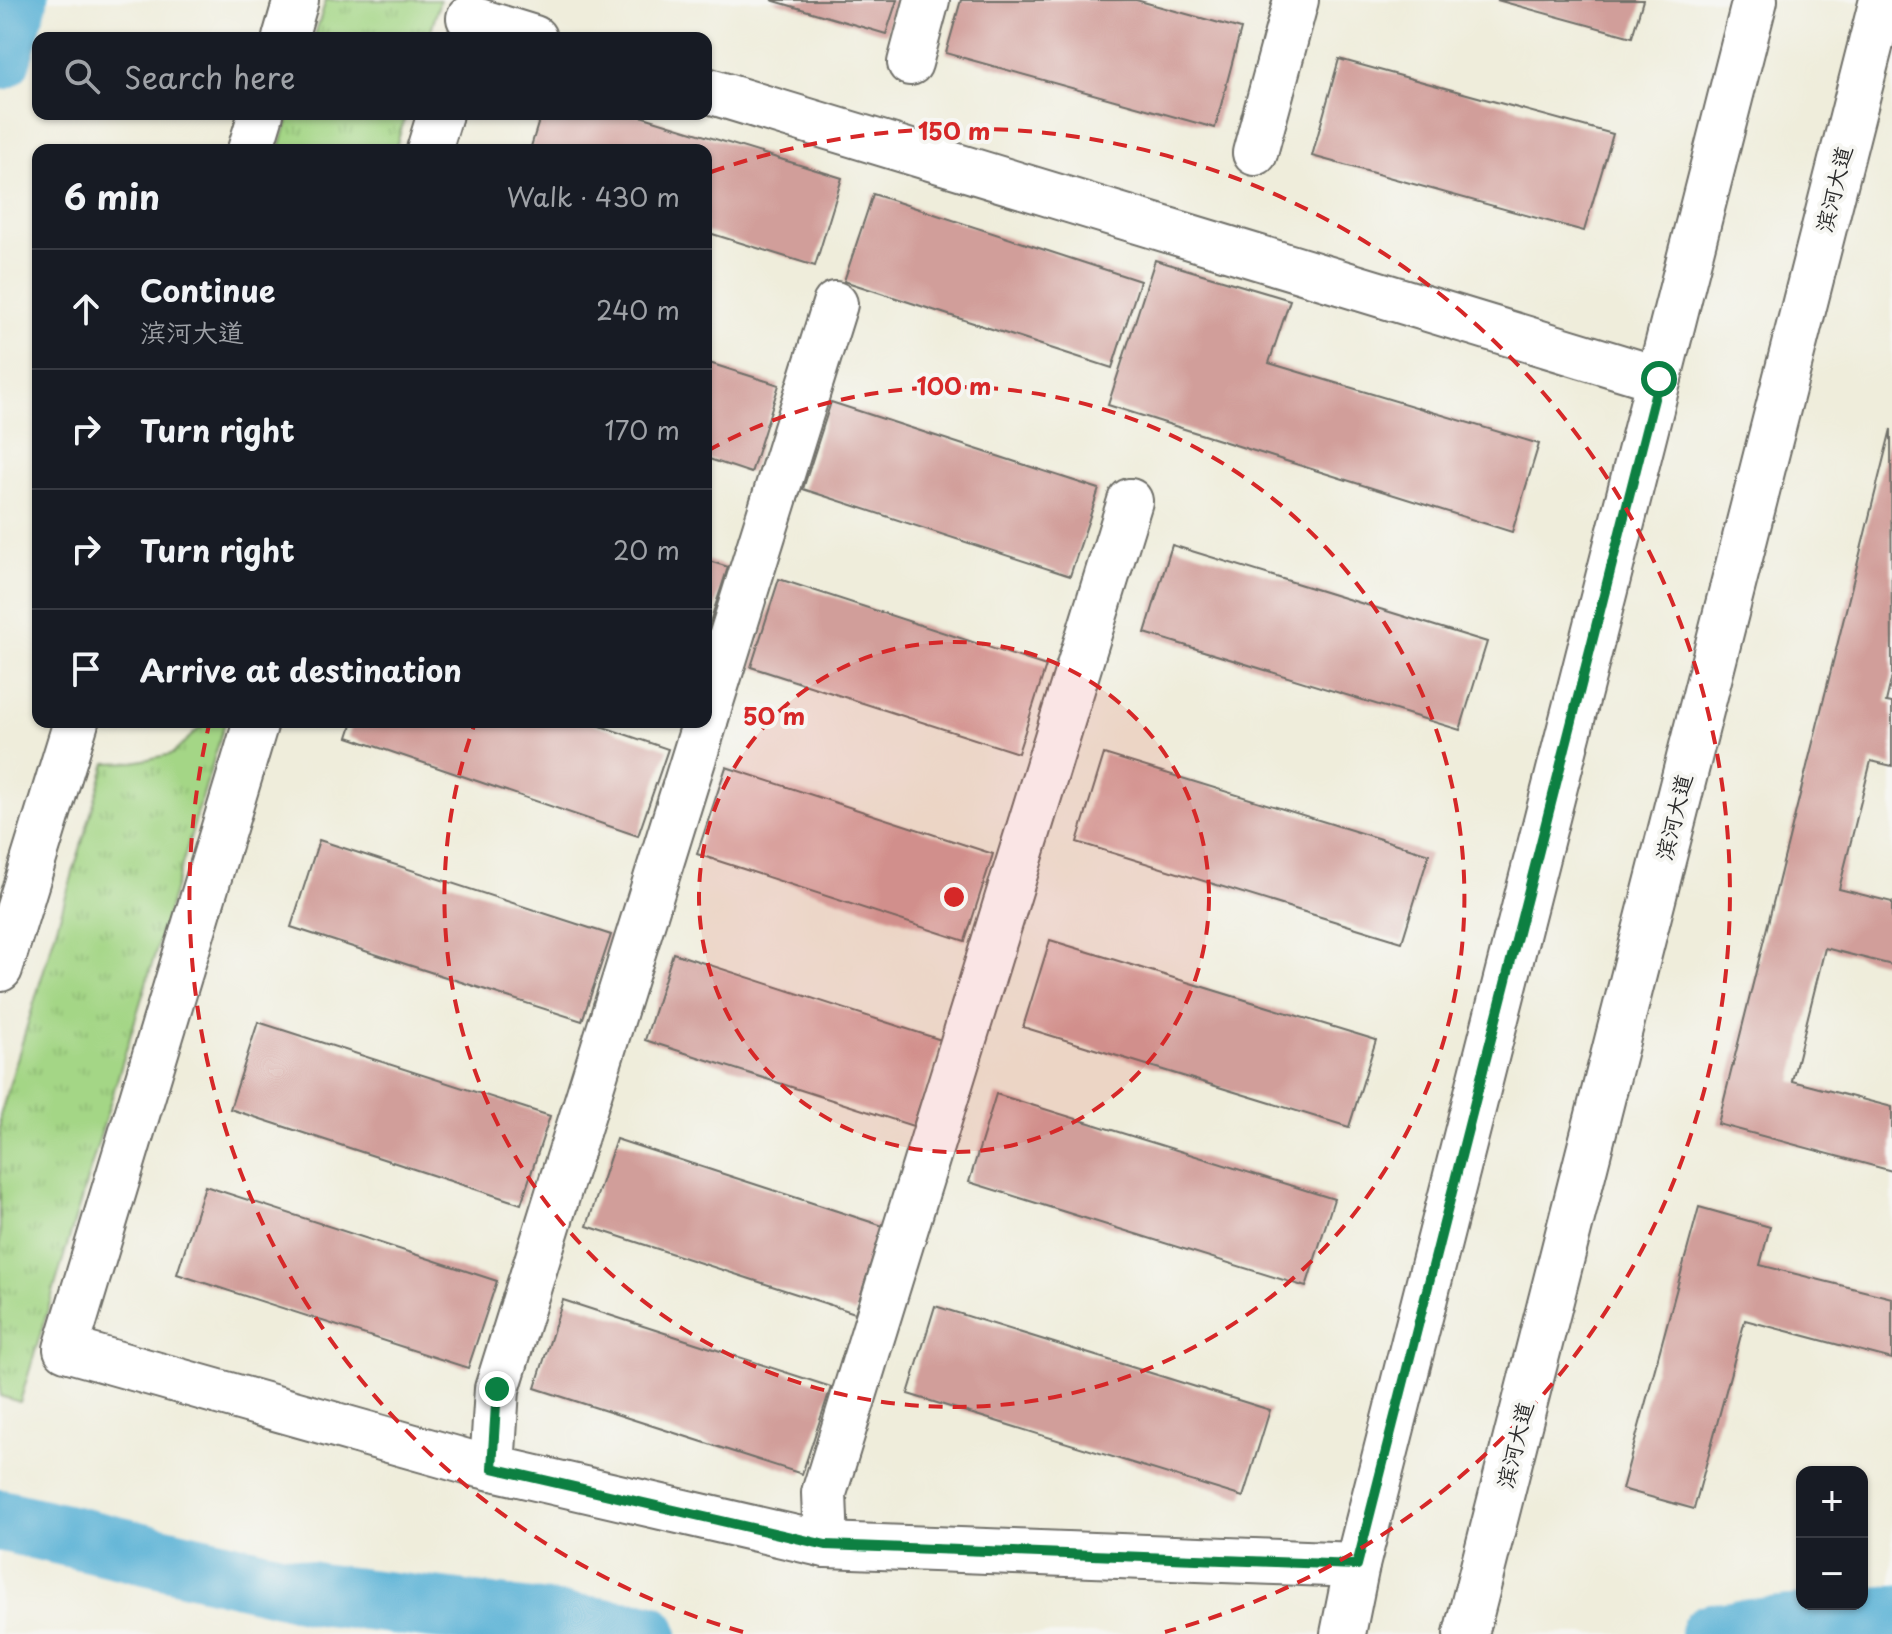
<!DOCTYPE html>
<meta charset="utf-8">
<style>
:root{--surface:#171b24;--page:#242831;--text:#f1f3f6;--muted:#9ea1a6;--line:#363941}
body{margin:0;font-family:"Playpen Sans","LXGW WenKai TC",sans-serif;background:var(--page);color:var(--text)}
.controls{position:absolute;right:24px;bottom:24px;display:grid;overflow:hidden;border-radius:16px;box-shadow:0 2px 6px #0004}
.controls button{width:72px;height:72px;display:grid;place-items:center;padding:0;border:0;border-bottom:2px solid var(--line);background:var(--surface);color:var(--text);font:40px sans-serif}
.stop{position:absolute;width:24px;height:24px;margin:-18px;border:6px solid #0b8043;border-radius:50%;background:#fff}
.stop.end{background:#0b8043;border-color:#fff;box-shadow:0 2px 8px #0008}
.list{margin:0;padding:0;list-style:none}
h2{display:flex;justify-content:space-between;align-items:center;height:104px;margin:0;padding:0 32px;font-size:34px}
h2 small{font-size:26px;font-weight:400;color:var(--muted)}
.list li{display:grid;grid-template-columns:52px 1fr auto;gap:24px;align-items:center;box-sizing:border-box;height:120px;padding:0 32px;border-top:2px solid var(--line)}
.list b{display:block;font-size:30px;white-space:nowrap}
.list p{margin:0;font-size:26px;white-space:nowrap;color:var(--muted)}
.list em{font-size:26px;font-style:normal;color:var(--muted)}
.icon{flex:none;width:44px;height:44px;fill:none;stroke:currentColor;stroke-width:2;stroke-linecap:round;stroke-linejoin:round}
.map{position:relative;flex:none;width:1892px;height:1634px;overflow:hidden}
.search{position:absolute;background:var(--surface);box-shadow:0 2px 6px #0004;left:32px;top:32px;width:680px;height:88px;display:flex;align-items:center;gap:20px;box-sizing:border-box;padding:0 28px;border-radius:16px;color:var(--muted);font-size:30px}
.panel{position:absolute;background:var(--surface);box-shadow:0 2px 6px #0004;left:32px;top:144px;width:680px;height:584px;border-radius:16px}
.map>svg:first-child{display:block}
</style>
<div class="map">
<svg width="1892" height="1634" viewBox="0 0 1892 1634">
<defs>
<pattern id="grass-tufts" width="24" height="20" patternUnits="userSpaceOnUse" patternTransform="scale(2)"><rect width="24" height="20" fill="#a4d686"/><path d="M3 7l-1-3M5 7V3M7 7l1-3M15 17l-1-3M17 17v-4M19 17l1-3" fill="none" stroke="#8db874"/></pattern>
</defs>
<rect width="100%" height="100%" fill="#f6f6f2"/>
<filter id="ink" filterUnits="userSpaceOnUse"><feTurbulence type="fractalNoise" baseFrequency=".0125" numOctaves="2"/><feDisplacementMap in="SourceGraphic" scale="16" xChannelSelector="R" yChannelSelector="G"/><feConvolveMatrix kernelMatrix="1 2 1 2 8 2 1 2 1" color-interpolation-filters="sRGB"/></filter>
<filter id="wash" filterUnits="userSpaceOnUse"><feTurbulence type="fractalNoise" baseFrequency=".006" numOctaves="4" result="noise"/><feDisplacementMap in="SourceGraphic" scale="32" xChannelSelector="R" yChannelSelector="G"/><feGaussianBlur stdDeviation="1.8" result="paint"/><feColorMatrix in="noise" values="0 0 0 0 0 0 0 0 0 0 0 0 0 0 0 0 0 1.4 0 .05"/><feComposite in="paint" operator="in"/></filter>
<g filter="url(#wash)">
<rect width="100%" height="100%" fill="#efeddb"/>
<g fill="url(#grass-tufts)" stroke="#688058" stroke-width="2">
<polygon points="326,0 440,0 429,38 314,38"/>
<polygon points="290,114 406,114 395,150 279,150"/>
<polygon points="206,722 225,722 20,1402 0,1396 0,1116 106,763 134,762 172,754"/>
</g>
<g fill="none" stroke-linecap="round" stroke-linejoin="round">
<g stroke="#58b1d5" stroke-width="62">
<polyline points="0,59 17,0"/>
<polyline points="0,1520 318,1594 647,1634"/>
<polyline points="1711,1634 1892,1616"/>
</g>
</g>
<g id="blocks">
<g fill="#d19e9a">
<polygon points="771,0 897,0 886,34"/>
<polygon points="961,0 1136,0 1241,29 1215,128 946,53"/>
<polygon points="1497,0 1643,0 1632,37"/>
<polygon points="1339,59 1613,134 1584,231 1312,156"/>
<polygon points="541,114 634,114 842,178 815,266 706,232 706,150 530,150"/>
<polygon points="873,194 1140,281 1112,368 844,281"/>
<polygon points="1155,260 1290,300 1269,363 1539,444 1512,532 1108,405"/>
<polygon points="706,362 779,385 751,473 706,458"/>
<polygon points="831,402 1099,489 1070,576 803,489"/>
<polygon points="1891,429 1892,676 1886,702 1892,703 1892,766 1871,761 1839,889 1892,902 1892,965 1825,948 1792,1081 1892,1107 1892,1171 1718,1124"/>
<polygon points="1172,545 1487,642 1460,730 1145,633"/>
<polygon points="706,560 728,567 707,631 706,631"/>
<polygon points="779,579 1046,666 1018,753 751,667"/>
<polygon points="353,722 589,722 668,749 638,836 348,737"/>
<polygon points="1104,754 1429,854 1402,942 1077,842"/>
<polygon points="726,767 993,854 965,941 697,854"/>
<polygon points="319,840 611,935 582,1021 291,927"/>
<polygon points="1050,940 1376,1040 1349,1127 1023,1027"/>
<polygon points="673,953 941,1040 913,1126 645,1040"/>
<polygon points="258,1022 550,1116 521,1204 230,1109"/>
<polygon points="996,1094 1334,1199 1306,1287 969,1182"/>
<polygon points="616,1139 883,1226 855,1313 587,1226"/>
<polygon points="205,1186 497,1281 468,1368 177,1274"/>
<polygon points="1699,1207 1770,1227 1760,1265 1892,1298 1892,1359 1745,1320 1694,1509 1622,1489"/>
<polygon points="563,1300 831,1387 802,1474 535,1388"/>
<polygon points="935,1306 1270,1410 1243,1497 908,1394"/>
</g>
</g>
</g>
<g filter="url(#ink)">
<use href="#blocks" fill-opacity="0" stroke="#706f69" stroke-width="2"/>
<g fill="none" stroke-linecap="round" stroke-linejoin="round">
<g stroke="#706f69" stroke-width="48">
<g id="minor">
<polyline points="469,18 534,38"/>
<polyline points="285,38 296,0"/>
<polyline points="910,63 927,0"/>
<polyline points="706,90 1659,379"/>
<polyline points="250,150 261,114"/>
<polyline points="429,150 440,114"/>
<polyline points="1255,153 1296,0"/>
<polyline points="706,718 835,304"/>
<polyline points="256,722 66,1349 467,1462 826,1545 1357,1565"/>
<polyline points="0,969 76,722"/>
<polyline points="492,1468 497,1389 705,722"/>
<polyline points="826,1545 824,1493 1130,501"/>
</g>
</g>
<g stroke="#706f69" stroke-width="48">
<g id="major">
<polyline points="1343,1634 1357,1565 1755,0"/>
<polyline points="1466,1634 1882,0"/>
</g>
</g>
<use href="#minor" stroke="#fff" stroke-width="44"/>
<use href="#major" stroke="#fff" stroke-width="44"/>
</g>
</g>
<g fill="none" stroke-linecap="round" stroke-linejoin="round" filter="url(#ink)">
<polyline stroke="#0b8043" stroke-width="10" points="497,1389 492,1468 826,1545 1357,1565 1659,379"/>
</g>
<circle cx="954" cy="897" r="255" fill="#d62828" fill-opacity=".12"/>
<g fill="none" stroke="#d62828" stroke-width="4" stroke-dasharray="14 10">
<circle cx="954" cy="897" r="255"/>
<path d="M707 451A510 510 0 1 1 475 723"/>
<path d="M743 1632A765 765 0 0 1 209 725M711 172A765 765 0 1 1 1165 1632"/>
</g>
<g text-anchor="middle" stroke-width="8" stroke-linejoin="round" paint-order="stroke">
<g font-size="22" fill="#2b2b2b" stroke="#f6f6f2">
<text transform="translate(1834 189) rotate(-76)" y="8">滨河大道</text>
<text transform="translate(1674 817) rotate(-76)" y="8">滨河大道</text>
<text transform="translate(1515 1445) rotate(-76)" y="8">滨河大道</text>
</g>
</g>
<circle cx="954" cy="897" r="12" fill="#d62828" stroke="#f6f6f2" stroke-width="4"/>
<g font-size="24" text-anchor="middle" font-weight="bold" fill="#d62828" stroke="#f6f6f2" stroke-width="8" stroke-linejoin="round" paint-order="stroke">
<text x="954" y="140">150 m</text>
<text x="954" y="395">100 m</text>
<text x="774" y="725">50 m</text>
</g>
</svg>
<div class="controls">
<button>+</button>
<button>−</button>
</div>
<div class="stop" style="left:1659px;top:379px"></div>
<div class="stop end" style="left:497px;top:1389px"></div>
<div class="search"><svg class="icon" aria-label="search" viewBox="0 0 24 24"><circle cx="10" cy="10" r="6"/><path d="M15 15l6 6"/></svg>Search here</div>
<section class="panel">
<h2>6 min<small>Walk · 430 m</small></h2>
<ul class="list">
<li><svg class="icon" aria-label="ahead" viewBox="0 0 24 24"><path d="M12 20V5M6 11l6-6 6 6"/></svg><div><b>Continue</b><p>滨河大道</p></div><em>240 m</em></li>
<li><svg class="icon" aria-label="right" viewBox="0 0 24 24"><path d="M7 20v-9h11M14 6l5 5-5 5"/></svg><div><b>Turn right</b></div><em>170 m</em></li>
<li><svg class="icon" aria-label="right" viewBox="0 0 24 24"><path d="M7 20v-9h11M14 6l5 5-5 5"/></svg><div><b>Turn right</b></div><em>20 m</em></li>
<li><svg class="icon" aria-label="arrive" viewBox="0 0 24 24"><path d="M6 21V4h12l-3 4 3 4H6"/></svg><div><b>Arrive at destination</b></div></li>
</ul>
</section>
</div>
